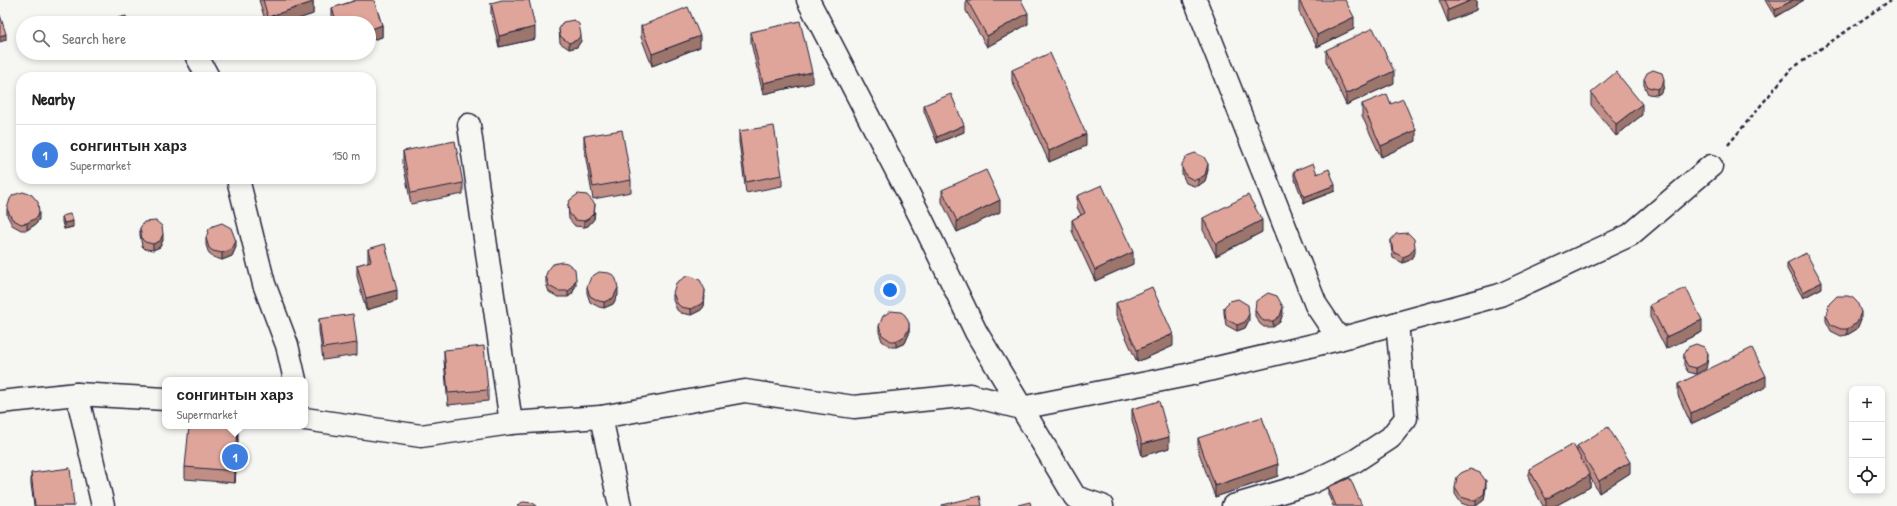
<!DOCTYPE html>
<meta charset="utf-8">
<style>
:root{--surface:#fff;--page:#f6f6f6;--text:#222;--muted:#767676;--line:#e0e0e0;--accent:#db2777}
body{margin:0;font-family:"Patrick Hand",sans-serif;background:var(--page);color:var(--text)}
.controls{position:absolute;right:12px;bottom:12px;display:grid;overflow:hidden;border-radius:8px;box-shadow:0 2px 6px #0003}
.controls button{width:36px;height:36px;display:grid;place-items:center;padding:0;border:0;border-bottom:1px solid var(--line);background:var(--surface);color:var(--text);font:20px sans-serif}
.you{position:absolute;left:890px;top:290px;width:14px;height:14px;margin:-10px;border:3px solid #fff;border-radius:50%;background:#1a73e8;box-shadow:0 0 0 6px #1a73e833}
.badge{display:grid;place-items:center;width:26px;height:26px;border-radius:50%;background:var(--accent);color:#fff;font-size:13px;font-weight:700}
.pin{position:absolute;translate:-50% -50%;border:2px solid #fff;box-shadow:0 1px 4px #0006}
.popup{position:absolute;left:162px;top:377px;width:146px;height:52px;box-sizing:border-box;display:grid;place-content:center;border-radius:8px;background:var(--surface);filter:drop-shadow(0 1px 3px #0005);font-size:13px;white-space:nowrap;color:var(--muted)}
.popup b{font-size:15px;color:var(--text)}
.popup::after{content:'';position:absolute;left:50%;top:100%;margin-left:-8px;border:8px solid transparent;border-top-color:var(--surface)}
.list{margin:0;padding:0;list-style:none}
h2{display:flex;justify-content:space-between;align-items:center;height:52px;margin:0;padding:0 16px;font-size:17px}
h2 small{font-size:13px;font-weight:400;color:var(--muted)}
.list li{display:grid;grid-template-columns:26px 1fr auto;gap:12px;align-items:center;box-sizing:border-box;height:60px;padding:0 16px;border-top:1px solid var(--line)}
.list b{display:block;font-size:15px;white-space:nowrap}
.list p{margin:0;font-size:13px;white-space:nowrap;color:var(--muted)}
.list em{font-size:13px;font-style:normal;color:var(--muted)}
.icon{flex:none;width:22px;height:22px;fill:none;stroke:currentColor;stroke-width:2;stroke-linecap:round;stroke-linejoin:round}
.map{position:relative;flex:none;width:1897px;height:506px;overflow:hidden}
.search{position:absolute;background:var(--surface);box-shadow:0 2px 6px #0003;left:16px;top:16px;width:360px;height:44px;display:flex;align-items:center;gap:10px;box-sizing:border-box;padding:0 14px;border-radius:22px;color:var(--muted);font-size:15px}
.panel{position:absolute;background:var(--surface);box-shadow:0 2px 6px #0003;left:16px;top:72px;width:360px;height:112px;border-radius:16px}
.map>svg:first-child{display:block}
</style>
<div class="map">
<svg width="1897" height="506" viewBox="0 0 1897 506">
<rect width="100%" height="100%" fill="#f6f6f2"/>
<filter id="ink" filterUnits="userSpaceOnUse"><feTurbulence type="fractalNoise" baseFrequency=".025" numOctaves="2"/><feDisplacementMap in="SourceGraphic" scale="8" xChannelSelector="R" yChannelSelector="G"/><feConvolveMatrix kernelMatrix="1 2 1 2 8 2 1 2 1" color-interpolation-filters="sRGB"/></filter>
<g filter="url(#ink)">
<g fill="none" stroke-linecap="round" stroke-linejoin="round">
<g stroke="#22223b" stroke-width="25">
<g id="minor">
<polyline points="808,0 920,216 976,332 1075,497 1102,506"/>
<polyline points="1195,0 1316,305 1339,339"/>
<polyline points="195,53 208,77"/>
<polyline points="469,125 511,423"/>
<polyline points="238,179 264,284 287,345 295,380"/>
<polyline points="77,394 103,506"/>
<polyline points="0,402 77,394 165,399"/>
<polyline points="601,417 620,506"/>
<polyline points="305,419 421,436 511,423 601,417 745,391 854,407 970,395 1021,408 1187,375 1339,339 1500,295 1630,235 1711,166"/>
<polyline points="1233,506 1308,484 1355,461 1390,438 1406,418 1397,323"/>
</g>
</g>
<polyline stroke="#22223b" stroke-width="2.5" stroke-dasharray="4 3" stroke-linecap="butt" points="1728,145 1790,70 1891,0"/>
<use href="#minor" stroke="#f6f6f2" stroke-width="22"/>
</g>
<g fill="#c08e85" stroke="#22223b">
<polygon points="259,0 313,0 313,14 286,23 266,23"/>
<polygon points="357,0 374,0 382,25 382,37 369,41 369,23 333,23 332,20 332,8"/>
<polygon points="966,0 1021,0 1028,24 987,47 966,11"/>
<polygon points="1299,0 1354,29 1317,47 1299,12"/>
<polygon points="1439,0 1476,0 1476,10 1448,22"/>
<polygon points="1765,0 1804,0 1775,17"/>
<polygon points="491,3 535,39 499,47 491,14"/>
<polygon points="641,26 700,47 652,66 641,37"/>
<polygon points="559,29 581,41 577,47 569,49 560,43"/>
<polygon points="751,32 812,83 763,94 751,43"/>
<polygon points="1326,50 1394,83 1346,105 1326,61"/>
<polygon points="279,53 299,53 297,56 290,59 283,58 279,55"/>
<polygon points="1012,70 1086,146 1049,162 1012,81"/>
<polygon points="1644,79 1664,86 1662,92 1657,95 1648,94 1644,85"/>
<polygon points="1591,93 1642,115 1616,136 1591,105"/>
<polygon points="1362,104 1391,104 1416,141 1381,157 1362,116"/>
<polygon points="924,105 964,132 937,143 924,111"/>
<polygon points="739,131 782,175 782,186 746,193 739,142"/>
<polygon points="584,136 631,180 631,192 593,199 584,148"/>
<polygon points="403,151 463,183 463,194 411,204 403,163"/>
<polygon points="1182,168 1208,170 1205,181 1198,186 1194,186 1186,183 1182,174"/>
<polygon points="1294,171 1317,174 1335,191 1304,203 1294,177"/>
<polygon points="942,190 1000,212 957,232 942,202"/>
<polygon points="1077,196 1133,264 1095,281 1072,231 1072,220 1081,215 1077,207"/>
<polygon points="568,204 595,211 594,219 588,226 584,227 575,226 569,219"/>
<polygon points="7,209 39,219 36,224 27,230 21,230 12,225 7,215"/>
<polygon points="62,216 73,227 64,229 62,222"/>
<polygon points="1203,218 1262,232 1216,256 1203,230"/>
<polygon points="140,228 163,240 160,247 153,250 145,249 142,246 140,235"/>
<polygon points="206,238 236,247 232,256 222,260 213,257 209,254 206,245"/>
<polygon points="1391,240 1415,253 1410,260 1403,263 1393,258 1391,246"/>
<polygon points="368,249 397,301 366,310 357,276 357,265 368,262"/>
<polygon points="1787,263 1822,288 1803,298 1787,269"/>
<polygon points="546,276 576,285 572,294 568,297 558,297 549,292 546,283"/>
<polygon points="587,287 618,295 613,304 604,308 599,307 590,302 587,293"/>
<polygon points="673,293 705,296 704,306 701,310 691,315 681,313 677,310 673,300"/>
<polygon points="1116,303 1173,346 1137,362 1116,315"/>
<polygon points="1650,305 1702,332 1666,349 1650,317"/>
<polygon points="1224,307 1249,320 1245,328 1237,331 1226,325 1224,313"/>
<polygon points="1255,310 1283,313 1280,322 1273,327 1264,327 1260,324 1255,316"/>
<polygon points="1826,315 1861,319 1857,329 1847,335 1841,336 1831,331 1826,321"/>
<polygon points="319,319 357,343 357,355 323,360 319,331"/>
<polygon points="909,323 909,334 905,343 896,347 891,347 882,341 879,332 879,326"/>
<polygon points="444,350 488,390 488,401 448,405 444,361"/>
<polygon points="1684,354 1708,359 1696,374 1688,372 1684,365"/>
<polygon points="1678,384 1766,387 1691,424 1678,395"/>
<polygon points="1132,409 1169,448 1142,456 1132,420"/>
<polygon points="1198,438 1278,476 1215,497 1198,450"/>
<polygon points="238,439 235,483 185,479 185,467"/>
<polygon points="1577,446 1630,473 1599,493 1590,477 1590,487 1555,506 1543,506 1529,480 1529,469 1577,453"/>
<polygon points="31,473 74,506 34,506 31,484"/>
<polygon points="1328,487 1362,506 1333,506 1328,494"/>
<polygon points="1486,487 1484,500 1476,506 1469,506 1461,503 1455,494 1455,488"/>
</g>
<g fill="#9c746c" stroke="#22223b">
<polygon points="1472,0 1476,0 1476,10 1448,22 1448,10"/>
<polygon points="1793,0 1804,0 1775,17 1775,10"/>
<polygon points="313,2 313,14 286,23 268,23 268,17"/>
<polygon points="1028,13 1028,24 987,47 987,36"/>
<polygon points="1354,17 1354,29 1317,47 1317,35"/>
<polygon points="382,25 382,37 369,41 369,30"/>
<polygon points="535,27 535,39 499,47 499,36"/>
<polygon points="6,34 6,40 0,42 0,36"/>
<polygon points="581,35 581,41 577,47 569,49 569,43"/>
<polygon points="700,36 700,47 652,66 652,54"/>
<polygon points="290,53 299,53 297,56 290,59"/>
<polygon points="1394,71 1394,83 1346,105 1346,94"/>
<polygon points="812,72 812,83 763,94 763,83"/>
<polygon points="1664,79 1664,86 1662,92 1657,95 1657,89"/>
<polygon points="1642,104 1642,115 1616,136 1616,124"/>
<polygon points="964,125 964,132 937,143 937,137"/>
<polygon points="1416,130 1416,141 1381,157 1381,146"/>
<polygon points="1086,134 1086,146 1049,162 1049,151"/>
<polygon points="1208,164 1208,170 1205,181 1198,186 1198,179"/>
<polygon points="1335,185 1335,191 1304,203 1304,197"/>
<polygon points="1000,200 1000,212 957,232 957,221"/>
<polygon points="595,204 594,219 588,226 584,227 584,221"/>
<polygon points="39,213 39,219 36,224 27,230 27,223"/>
<polygon points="1262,220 1262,232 1216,256 1216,244"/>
<polygon points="73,221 73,227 64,229 64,223"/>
<polygon points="163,234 163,240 160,247 153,250 153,244"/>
<polygon points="236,241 236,247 232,256 222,260 222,253"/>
<polygon points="1415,247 1415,253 1410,260 1403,263 1403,257"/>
<polygon points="1133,252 1133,264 1095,281 1095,270"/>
<polygon points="576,279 576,285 572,294 568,297 568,291"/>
<polygon points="1822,282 1822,288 1803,298 1803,292"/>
<polygon points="618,288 618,295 613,304 604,308 604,302"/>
<polygon points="397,290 397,301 366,310 366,298"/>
<polygon points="705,290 704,306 701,310 691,315 691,309"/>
<polygon points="1283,307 1283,313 1280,322 1273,327 1273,321"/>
<polygon points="1861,312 1861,319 1857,329 1847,335 1847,329"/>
<polygon points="1249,314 1249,320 1245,328 1237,331 1237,325"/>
<polygon points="1702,320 1702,332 1666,349 1666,337"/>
<polygon points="909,328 909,334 905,343 896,347 896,341"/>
<polygon points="1173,334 1173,346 1137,362 1137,350"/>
<polygon points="1708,353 1708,359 1706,369 1696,374 1696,368"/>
<polygon points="1766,376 1766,387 1691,424 1691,413"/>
<polygon points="238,427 238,439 235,483 235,471"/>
<polygon points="1169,437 1169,448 1142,456 1142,444"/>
<polygon points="1630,462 1630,473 1599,493 1599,481"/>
<polygon points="1278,464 1278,476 1215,497 1215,486"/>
<polygon points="1590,475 1590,487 1555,506 1546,506 1546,499"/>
<polygon points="1486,481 1486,487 1484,500 1476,506 1476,500"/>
</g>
<g fill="#dfa59b" stroke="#22223b">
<polygon points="263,0 313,0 313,2 268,17"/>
<polygon points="357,0 374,0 382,25 369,30 369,23 337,23 332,8"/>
<polygon points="502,0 529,0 535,27 499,36 491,3"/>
<polygon points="967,0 1021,0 1028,13 987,36"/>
<polygon points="1299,0 1345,0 1354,17 1317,35"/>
<polygon points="1444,0 1472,0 1448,10"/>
<polygon points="1769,0 1793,0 1775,10"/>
<polygon points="688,7 700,36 652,54 641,26"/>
<polygon points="0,15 6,34 0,36"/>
<polygon points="126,16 128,23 100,23 100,22"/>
<polygon points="574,20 579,24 581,35 577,40 569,43 560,36 559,29 563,22"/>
<polygon points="800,21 812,72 763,83 751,32"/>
<polygon points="1373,28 1394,71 1346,94 1326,50"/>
<polygon points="1050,53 1086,134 1049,151 1012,70"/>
<polygon points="1653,70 1662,73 1664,79 1662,86 1657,89 1648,87 1644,79 1647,73"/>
<polygon points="1616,72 1642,104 1616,124 1591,93"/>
<polygon points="951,94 964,125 937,137 924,105"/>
<polygon points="1387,94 1391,104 1403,99 1416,130 1381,146 1362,104"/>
<polygon points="774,126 782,175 746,182 739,131"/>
<polygon points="622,130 631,180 593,187 584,136"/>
<polygon points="455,141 463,183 411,193 403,151"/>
<polygon points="1195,153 1204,157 1208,164 1205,175 1198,179 1194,180 1186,176 1182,168 1182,164 1187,156"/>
<polygon points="1313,163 1317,174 1329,169 1335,185 1304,197 1294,171"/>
<polygon points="986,170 1000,200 957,221 942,190"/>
<polygon points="1102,185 1133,252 1095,270 1072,220 1085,213 1077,196"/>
<polygon points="23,192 32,195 38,202 39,213 36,218 27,223 21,224 12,219 7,209 10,199 13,195"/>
<polygon points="578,194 587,195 595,204 594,213 588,219 584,221 575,220 569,213 568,204 570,200"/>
<polygon points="1248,195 1262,220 1216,244 1203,218"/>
<polygon points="70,214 73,221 64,223 62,216"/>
<polygon points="156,221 162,226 163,234 160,241 153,244 145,242 142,239 140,228 144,222"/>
<polygon points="222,223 231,228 236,241 232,249 222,253 213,251 209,248 206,238 209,229 213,226"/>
<polygon points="1408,233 1414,239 1415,247 1410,254 1403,257 1393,252 1391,240 1396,234"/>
<polygon points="385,244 397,290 366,298 357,265 371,261 368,249"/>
<polygon points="1806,253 1822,282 1803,292 1787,263"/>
<polygon points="562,262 567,263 575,269 576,279 572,288 568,291 558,291 549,286 546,276 547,272 553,264"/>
<polygon points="599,272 609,273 613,275 616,279 618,288 613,298 604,302 599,301 590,296 587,287 591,277"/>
<polygon points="690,276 700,280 705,290 704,300 701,304 691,309 681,307 677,303 673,293 676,283 685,277"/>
<polygon points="1152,287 1173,334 1137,350 1116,303"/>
<polygon points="1686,288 1702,320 1666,337 1650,305"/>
<polygon points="1268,293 1277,296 1283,307 1280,316 1273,321 1264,321 1260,318 1255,310 1256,301"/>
<polygon points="1837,296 1848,296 1853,298 1857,302 1861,312 1857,323 1847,329 1841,329 1831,325 1826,315 1829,304"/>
<polygon points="1238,299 1248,305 1249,314 1245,322 1237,325 1226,319 1224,307 1230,301"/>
<polygon points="891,311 901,312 905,315 909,323 909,328 905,336 896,341 891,341 882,335 879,326 883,316"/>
<polygon points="353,314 357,343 323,348 319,319"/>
<polygon points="1696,344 1704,347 1708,353 1706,363 1696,368 1688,366 1684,359 1684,354 1688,347"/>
<polygon points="484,346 488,390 448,393 444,350"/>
<polygon points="1752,348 1766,376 1691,413 1678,384"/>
<polygon points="1159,401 1169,437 1142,444 1132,409"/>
<polygon points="1262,417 1278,464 1215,486 1198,438"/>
<polygon points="189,426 219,426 238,427 235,471 185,467"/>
<polygon points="1608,427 1630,462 1599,481 1577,446"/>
<polygon points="1573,444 1590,475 1546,499 1529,469"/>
<polygon points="70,468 74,506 35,506 31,473"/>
<polygon points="1470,469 1480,473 1486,481 1484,494 1476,500 1471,500 1461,497 1455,488 1457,477 1461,473"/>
<polygon points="1350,478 1362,506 1336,506 1328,487"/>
<polygon points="980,496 982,506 942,506 942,505"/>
<polygon points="523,502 533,503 537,506 517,506 519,504"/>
<polygon points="1030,502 1031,506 1014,506"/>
</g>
</g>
</svg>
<div class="controls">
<button>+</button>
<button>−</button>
<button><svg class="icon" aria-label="locate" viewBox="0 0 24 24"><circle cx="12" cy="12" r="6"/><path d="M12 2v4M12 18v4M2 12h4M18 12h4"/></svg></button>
</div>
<div class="you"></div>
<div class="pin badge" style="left:235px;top:457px;background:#3f7fe0">1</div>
<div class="popup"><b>сонгинтын харз</b>Supermarket</div>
<div class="search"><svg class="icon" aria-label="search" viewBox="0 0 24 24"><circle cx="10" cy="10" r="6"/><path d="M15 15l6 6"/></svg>Search here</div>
<section class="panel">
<h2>Nearby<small></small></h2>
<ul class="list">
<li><span class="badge" style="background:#3f7fe0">1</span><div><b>сонгинтын харз</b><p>Supermarket</p></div><em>150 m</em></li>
</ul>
</section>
</div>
